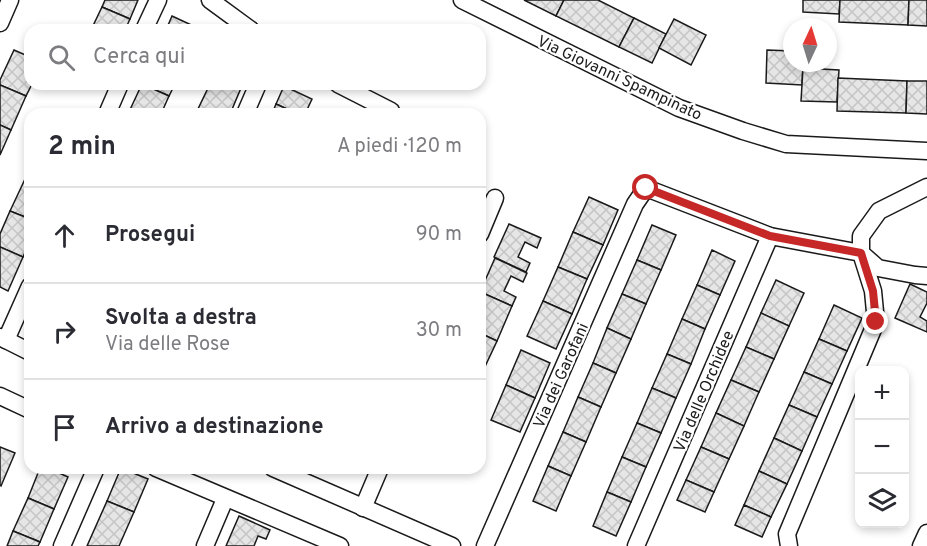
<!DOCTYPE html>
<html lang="it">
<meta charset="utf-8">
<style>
:root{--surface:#fff;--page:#f7f7f7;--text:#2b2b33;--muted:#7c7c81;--line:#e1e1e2}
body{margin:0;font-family:Overpass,sans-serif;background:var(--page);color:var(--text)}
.controls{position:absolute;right:18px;bottom:18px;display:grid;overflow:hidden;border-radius:12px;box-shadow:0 3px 9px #0003}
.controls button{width:54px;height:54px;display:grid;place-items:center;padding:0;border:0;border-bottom:2px solid var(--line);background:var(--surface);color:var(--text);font:30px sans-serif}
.compass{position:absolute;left:783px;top:18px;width:54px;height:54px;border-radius:50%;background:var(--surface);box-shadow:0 3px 9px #0003;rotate:4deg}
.stop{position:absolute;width:18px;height:18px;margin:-14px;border:4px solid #c62828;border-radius:50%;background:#fff}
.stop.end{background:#c62828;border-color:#fff;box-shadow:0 2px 6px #0008}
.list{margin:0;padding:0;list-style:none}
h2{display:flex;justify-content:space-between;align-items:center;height:78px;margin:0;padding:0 24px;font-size:26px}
h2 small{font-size:20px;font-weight:400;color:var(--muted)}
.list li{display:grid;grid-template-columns:39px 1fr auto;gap:18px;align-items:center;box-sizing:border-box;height:96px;padding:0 24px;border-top:2px solid var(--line)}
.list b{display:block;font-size:22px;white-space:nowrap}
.list p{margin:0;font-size:20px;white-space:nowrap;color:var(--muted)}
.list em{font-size:20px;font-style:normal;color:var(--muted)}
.icon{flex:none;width:33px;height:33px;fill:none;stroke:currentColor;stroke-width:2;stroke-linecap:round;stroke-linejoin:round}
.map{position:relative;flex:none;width:927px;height:546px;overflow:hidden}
.search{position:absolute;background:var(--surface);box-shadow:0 3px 9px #0003;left:24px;top:24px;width:462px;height:66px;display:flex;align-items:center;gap:15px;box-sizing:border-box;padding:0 21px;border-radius:18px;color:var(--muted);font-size:22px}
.panel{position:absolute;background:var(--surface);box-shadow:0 3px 9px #0003;left:24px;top:108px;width:462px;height:366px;border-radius:18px}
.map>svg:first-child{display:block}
</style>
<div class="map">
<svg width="927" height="546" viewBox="0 0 927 546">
<defs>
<pattern id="building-cross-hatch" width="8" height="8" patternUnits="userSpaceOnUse" patternTransform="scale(1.5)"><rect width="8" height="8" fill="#e6e6e6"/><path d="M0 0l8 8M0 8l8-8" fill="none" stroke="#c5c5c5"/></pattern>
</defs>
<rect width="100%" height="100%" fill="#fff"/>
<g fill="url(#building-cross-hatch)" stroke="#1a1a1a" stroke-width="1.5">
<polygon points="105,0 138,0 130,19 102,7"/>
<polygon points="524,0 564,0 556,16"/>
<polygon points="564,0 598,0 634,18 619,47 556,16"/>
<polygon points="803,0 840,0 839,14 803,12"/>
<polygon points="840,0 909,0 908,25 839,22"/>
<polygon points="909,0 927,0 927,26 908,25"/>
<polygon points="102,7 130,19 125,30 91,30"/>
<polygon points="172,16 200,29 199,30 166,30"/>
<polygon points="634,18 666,34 652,63 619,47"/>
<polygon points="674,19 706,35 691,65 659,48"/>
<polygon points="14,50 30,57 30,84 32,84 26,96 0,85 0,80"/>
<polygon points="767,50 792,51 792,63 803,63 802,85 766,83"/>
<polygon points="803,68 839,70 837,102 801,101"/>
<polygon points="838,78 907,81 906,113 837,111"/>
<polygon points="907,81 927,81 927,114 906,113"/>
<polygon points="142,84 175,84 169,96"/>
<polygon points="142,84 169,96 161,114 128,114"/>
<polygon points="210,84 233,84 241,88 230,114 209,114 198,109"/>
<polygon points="0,85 26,96 11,130 0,125"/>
<polygon points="284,86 312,99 305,114 298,114 276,104"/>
<polygon points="276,104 298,114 272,114"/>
<polygon points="0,125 11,130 0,155"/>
<polygon points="26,177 30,179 30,219 10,211"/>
<polygon points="589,197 618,210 603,245 573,232"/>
<polygon points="10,211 30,219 30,241 23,257 0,247 0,234"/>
<polygon points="509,224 541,238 537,248 525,242 518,257 530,263 526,272 494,257"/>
<polygon points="652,225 676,235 661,270 637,260"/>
<polygon points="573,232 603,245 587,279 558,267"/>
<polygon points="0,247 23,257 8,291 0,287"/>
<polygon points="712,250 735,261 720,295 697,285"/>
<polygon points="495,258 527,273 523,282 511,276 504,291 516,297 512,306 480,292"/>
<polygon points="637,260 661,270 646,304 622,294"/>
<polygon points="558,267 587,279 572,314 543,301"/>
<polygon points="776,280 804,293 789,326 761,313"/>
<polygon points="910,284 927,292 927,303 920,317 927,321 927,332 895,318"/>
<polygon points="697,285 720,295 705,329 682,319"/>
<polygon points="483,293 512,306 497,341 480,333 480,299"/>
<polygon points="622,294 646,304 631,339 607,328"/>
<polygon points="543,301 572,314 556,349 527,336"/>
<polygon points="834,305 862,318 847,351 819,339"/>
<polygon points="761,313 789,326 774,359 746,347"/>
<polygon points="682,319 705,329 691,364 667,354"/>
<polygon points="607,328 631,339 616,373 593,363"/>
<polygon points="480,333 497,341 481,375 480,375"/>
<polygon points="819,339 847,351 832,384 804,372"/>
<polygon points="746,347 774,359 759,392 731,380"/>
<polygon points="521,350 550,363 535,398 506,385"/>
<polygon points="667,354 691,364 676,398 652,388"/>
<polygon points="593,363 616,373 601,407 578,397"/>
<polygon points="804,372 832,384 817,417 789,405"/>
<polygon points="731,380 759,392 744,426 716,413"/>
<polygon points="506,385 535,398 520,432 491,420"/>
<polygon points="652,388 676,398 661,433 637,423"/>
<polygon points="578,397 601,407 586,442 563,432"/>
<polygon points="789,405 817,417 802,451 774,438"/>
<polygon points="716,413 744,426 729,459 701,447"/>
<polygon points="637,423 661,433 646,467 622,457"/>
<polygon points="563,432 586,442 571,476 548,466"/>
<polygon points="774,438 802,451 787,484 759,471"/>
<polygon points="0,447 15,453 1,486 0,485"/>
<polygon points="701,447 729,459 714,492 686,480"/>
<polygon points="622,457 646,467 631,502 607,492"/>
<polygon points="548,466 571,476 556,511 533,501"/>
<polygon points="40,468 48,468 68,477 54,509 28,498"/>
<polygon points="121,468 148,479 134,512 107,501"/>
<polygon points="759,471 787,484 771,517 744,505"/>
<polygon points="686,480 714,492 705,512 677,500"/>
<polygon points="607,492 631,502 616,536 593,526"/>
<polygon points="28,498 54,509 40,542 13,531"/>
<polygon points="107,501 134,512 119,546 87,546"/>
<polygon points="744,505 771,517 762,537 735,525"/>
<polygon points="239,516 270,530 266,539 258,536 254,546 226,546"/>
<polygon points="13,531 40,542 38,546 7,546"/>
</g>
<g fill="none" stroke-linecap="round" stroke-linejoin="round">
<g stroke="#1a1a1a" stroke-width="19">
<g id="minor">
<polyline points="210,0 251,30"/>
<polyline points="462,0 679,108 743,131 786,144 927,151"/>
<polyline points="0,23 10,0"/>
<polyline points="144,30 158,0"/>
<polyline points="338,84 391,111 389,114"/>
<polyline points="107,114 120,84"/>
<polyline points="245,114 258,84"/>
<polyline points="927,187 879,211 861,236 861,253 878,268 915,275 927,276"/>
<polyline points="480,234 495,198"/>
<polyline points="0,337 30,352"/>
<polyline points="6,340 30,286"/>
<polyline points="0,396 30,410"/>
<polyline points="156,468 340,546"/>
<polyline points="273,468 452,546"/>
<polyline points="363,508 380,468"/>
<polyline points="62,546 96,468"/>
<polyline points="205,546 225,499"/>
<polyline points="485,546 635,204 646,188 770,236 861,253 873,291 876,322 787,534 789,546"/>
<polyline points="636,546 770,236"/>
<polyline points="921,546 927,533"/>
</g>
</g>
<use href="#minor" stroke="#fff" stroke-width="16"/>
</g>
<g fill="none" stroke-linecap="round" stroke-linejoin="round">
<polyline stroke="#c62828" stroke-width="8" points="646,188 770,236 861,253 873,291 876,322"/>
</g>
<g text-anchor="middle" stroke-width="4.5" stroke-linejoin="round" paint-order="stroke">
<g font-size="16" fill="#1a1a1a" stroke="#fff">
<text transform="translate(620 77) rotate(25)" y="6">Via Giovanni Spampinato</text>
<text transform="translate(560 375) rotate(-66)" y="6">Via dei Garofani</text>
<text transform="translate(703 391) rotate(-67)" y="6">Via delle Orchidee</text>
</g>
</g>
</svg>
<div class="controls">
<button>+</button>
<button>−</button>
<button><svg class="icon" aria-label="layers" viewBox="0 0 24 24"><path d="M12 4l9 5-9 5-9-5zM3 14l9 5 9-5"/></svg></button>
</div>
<svg class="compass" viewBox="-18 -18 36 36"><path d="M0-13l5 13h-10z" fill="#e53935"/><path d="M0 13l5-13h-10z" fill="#7c7c81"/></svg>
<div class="stop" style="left:646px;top:188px"></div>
<div class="stop end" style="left:876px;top:322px"></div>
<div class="search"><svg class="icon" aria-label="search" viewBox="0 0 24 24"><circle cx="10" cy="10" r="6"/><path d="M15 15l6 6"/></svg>Cerca qui</div>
<section class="panel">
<h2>2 min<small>A piedi · 120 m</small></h2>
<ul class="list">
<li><svg class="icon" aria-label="ahead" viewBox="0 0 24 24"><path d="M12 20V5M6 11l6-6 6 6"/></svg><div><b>Prosegui</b></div><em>90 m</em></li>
<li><svg class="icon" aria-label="right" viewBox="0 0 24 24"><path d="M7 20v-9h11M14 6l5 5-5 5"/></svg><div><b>Svolta a destra</b><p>Via delle Rose</p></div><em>30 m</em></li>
<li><svg class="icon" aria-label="arrive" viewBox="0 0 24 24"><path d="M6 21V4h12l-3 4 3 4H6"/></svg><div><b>Arrivo a destinazione</b></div></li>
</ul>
</section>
</div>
